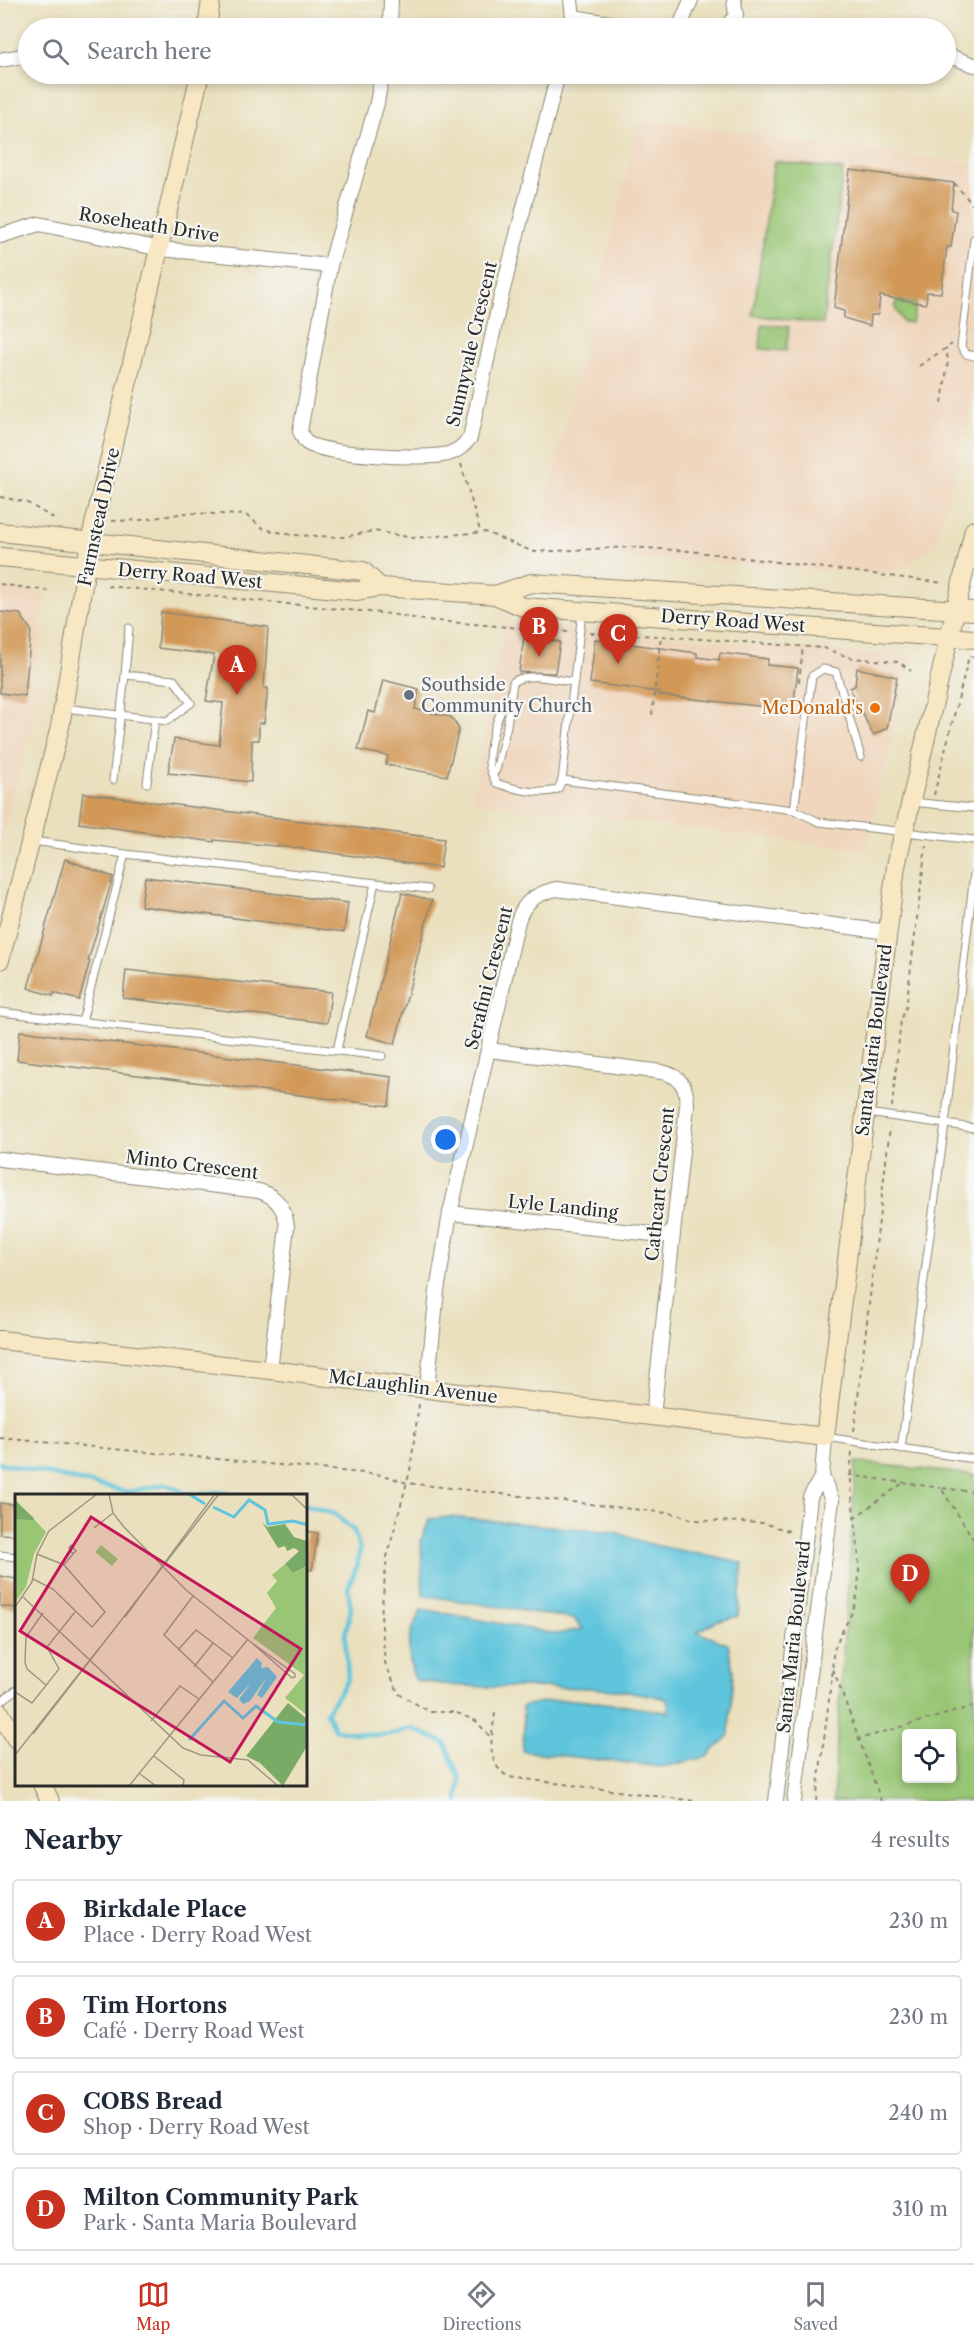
<!DOCTYPE html>
<meta charset="utf-8">
<style>
:root{--surface:#fff;--page:#f2f2f3;--text:#1f2937;--muted:#747a83;--line:#e0e1e3;--accent:#c8321e}
body{margin:0;font-family:"Libre Caslon Text",serif;background:var(--page);color:var(--text)}
.controls{position:absolute;right:18px;bottom:18px;display:grid;overflow:hidden;border-radius:6px;box-shadow:0 3px 9px #0003}
.controls button{width:54px;height:54px;display:grid;place-items:center;padding:0;border:0;border-bottom:2px solid var(--line);background:var(--surface);color:var(--text);font:30px sans-serif}
.you{position:absolute;left:446px;top:1140px;width:21px;height:21px;margin:-15px;border:4px solid #fff;border-radius:50%;background:#1a73e8;box-shadow:0 0 0 9px #1a73e833}
.badge{display:grid;place-items:center;width:39px;height:39px;border-radius:50%;background:var(--accent);color:#fff;font-size:20px;font-weight:700}
.pin{position:absolute;translate:-50% -50px;filter:drop-shadow(0 2px 3px #0008)}
.pin::after{content:'';position:absolute;top:32px;width:21px;height:18px;background:inherit;clip-path:polygon(0 0,100% 0,50% 100%)}
.list{margin:0;padding:0;list-style:none}
h2{display:flex;justify-content:space-between;align-items:center;height:78px;margin:0;padding:0 24px;font-size:26px}
h2 small{font-size:20px;font-weight:400;color:var(--muted)}
.list li{display:grid;grid-template-columns:39px 1fr auto;gap:18px;align-items:center;box-sizing:border-box;height:84px;margin:0 12px 12px;padding:0 12px;border:2px solid var(--line);border-radius:6px}
.list b{display:block;font-size:22px;white-space:nowrap}
.list p{margin:0;font-size:20px;white-space:nowrap;color:var(--muted)}
.list em{font-size:20px;font-style:normal;color:var(--muted)}
.icon{flex:none;width:33px;height:33px;fill:none;stroke:currentColor;stroke-width:2;stroke-linecap:round;stroke-linejoin:round}
.map{position:relative;flex:none;width:974px;height:1801px;overflow:hidden}
.search{position:absolute;background:var(--surface);box-shadow:0 3px 9px #0003;left:18px;right:18px;top:18px;height:66px;display:flex;align-items:center;gap:15px;box-sizing:border-box;padding:0 21px;border-radius:33px;color:var(--muted);font-size:22px}
.sheet{height:462px;background:var(--surface)}
nav{display:flex;justify-content:space-around;align-items:center;box-sizing:border-box;height:84px;border-top:2px solid var(--line);background:var(--surface);font-size:16px;color:var(--muted)}
nav a{display:grid;justify-items:center;gap:3px}
nav .on{color:var(--accent)}
.map>svg:first-child{display:block}
</style>
<div class="map">
<svg width="974" height="1801" viewBox="0 0 974 1801">
<rect width="100%" height="100%" fill="#f6f6f2"/>
<filter id="ink" filterUnits="userSpaceOnUse"><feTurbulence type="fractalNoise" baseFrequency=".0167" numOctaves="2"/><feDisplacementMap in="SourceGraphic" scale="12" xChannelSelector="R" yChannelSelector="G"/><feConvolveMatrix kernelMatrix="1 2 1 2 8 2 1 2 1" color-interpolation-filters="sRGB"/></filter>
<filter id="wash" filterUnits="userSpaceOnUse"><feTurbulence type="fractalNoise" baseFrequency=".008" numOctaves="4" result="noise"/><feDisplacementMap in="SourceGraphic" scale="24" xChannelSelector="R" yChannelSelector="G"/><feGaussianBlur stdDeviation="1.35" result="paint"/><feColorMatrix in="noise" values="0 0 0 0 0 0 0 0 0 0 0 0 0 0 0 0 0 1.4 0 .05"/><feComposite in="paint" operator="in"/></filter>
<g filter="url(#wash)">
<rect width="100%" height="100%" fill="#eae0bd"/>
<g fill="#efd6bc">
<polygon points="640,119 974,164 974,394 936,546 894,574 534,552"/>
<polygon points="0,586 45,593 32,729 0,846"/>
<polygon points="505,622 911,658 866,850 472,802"/>
</g>
<g fill="#98c675" stroke="#627850" stroke-width="1.5" fill-rule="evenodd">
<polygon points="774,161 843,170 823,324 753,315"/>
<polygon points="897,300 916,304 912,323 903,322 895,308"/>
<polygon points="762,324 789,327 786,351 760,349"/>
<path d="M 856,1462 L 974,1475 L 974,1801 L 833,1801 ZM 906,1734 L 952,1734 L 952,1778 L 906,1778 Z"/>
</g>
<path fill="#5fc5dc" stroke="#457884" stroke-width="1.5" d="M 450,1517 L 615,1532 L 649,1544 L 743,1563 L 738,1616 L 716,1622 L 697,1632 L 728,1644 L 733,1670 L 729,1735 L 707,1757 L 662,1767 L 522,1751 L 524,1731 L 522,1707 C 569,1691 621,1707 669,1712 L 667,1699 C 585,1677 498,1696 415,1680 C 405,1651 407,1636 422,1609 L 556,1634 L 583,1629 L 574,1619 L 423,1595 L 421,1540 L 430,1519 Z"/>
<g fill="none" stroke-linecap="round" stroke-linejoin="round">
<g stroke="#5fc5dc" stroke-width="4.5">
<polyline points="0,1463 128,1492 166,1484 185,1493 200,1495 216,1492 235,1495"/>
<path d="M 306,1505 L 335,1514 L 354,1531 L 360,1549 L 357,1566 L 348,1588 L 351,1609 L 345,1635 L 348,1679 L 326,1712 L 335,1730 C 366,1734 381,1740 411,1728 L 445,1743 L 460,1780 L 458,1801"/>
</g>
</g>
<g id="blocks">
<g fill="#d19857">
<polygon points="850,170 954,183 951,210 956,211 951,247 947,247 941,293 927,292 926,304 880,296 878,315 871,315 870,326 844,318 844,311 834,308"/>
<polygon points="0,612 20,614 31,630 25,696 0,693"/>
<polygon points="161,612 268,627 264,688 268,688 264,723 259,723 259,740 252,740 251,782 168,773 174,739 219,745 223,703 206,701 214,655 158,648"/>
<polygon points="524,637 560,642 555,673 519,672"/>
<polygon points="595,639 697,653 697,657 719,660 720,653 768,659 767,665 798,668 793,710 658,695 659,692 590,683"/>
<polygon points="857,668 897,677 887,728 873,735 850,688 855,686"/>
<polygon points="383,680 419,689 415,709 451,717 459,729 447,776 386,765 388,756 358,750 368,711 375,713"/>
<polygon points="83,793 444,839 440,868 296,848 214,840 214,842 79,823"/>
<polygon points="65,859 113,877 88,961 90,961 79,1000 54,993 53,996 28,988"/>
<polygon points="145,877 348,903 344,932 141,906"/>
<polygon points="402,893 432,900 395,1044 367,1036"/>
<polygon points="126,970 331,992 327,1023 123,998"/>
<polygon points="20,1031 392,1077 389,1106 17,1060"/>
<polygon points="0,1503 16,1505 16,1535 0,1534"/>
<polygon points="306,1531 318,1533 312,1570 306,1569"/>
<polygon points="0,1576 16,1579 16,1608 0,1606"/>
</g>
</g>
</g>
<g filter="url(#ink)">
<use href="#blocks" fill-opacity="0" stroke="#8a8674" stroke-width="1.5"/>
<g fill="none" stroke-linecap="round" stroke-linejoin="round">
<g stroke="#8a8674" stroke-width="9">
<g id="lane">
<polyline points="974,239 961,347 966,354 974,356"/>
<polyline points="582,613 562,780 794,810 819,822 974,840"/>
<polyline points="65,708 167,721 191,703 174,680 125,675 129,628"/>
<path d="M 492,774 C 483,758 497,713 508,701"/>
<polyline points="113,780 125,675"/>
<path d="M 562,780 L 558,789 C 541,796 513,789 496,783 L 492,774 L 496,770 L 507,726 L 513,682 C 527,671 557,680 574,682"/>
<polyline points="147,783 155,719"/>
<polyline points="911,802 974,808"/>
<polyline points="794,810 812,676 823,669 836,672 861,757"/>
<polyline points="33,841 125,854 428,889"/>
<polyline points="0,1012 382,1056"/>
<polyline points="82,1022 125,854"/>
<polyline points="337,1050 375,883"/>
<polyline points="867,1113 974,1128"/>
<polyline points="825,1437 974,1459"/>
<polyline points="901,1449 945,1124 974,874"/>
<polyline points="0,1555 16,1557"/>
<polyline points="0,1702 16,1690"/>
</g>
</g>
<g stroke="#8a8674" stroke-width="16">
<g id="street">
<polyline points="573,17 640,28"/>
<polyline points="390,28 391,0"/>
<polyline points="570,28 573,17 571,0"/>
<polyline points="679,28 691,0"/>
<polyline points="725,28 736,16 734,0"/>
<polyline points="946,55 974,65"/>
<polyline points="0,60 28,55"/>
<path d="M 382,74 L 377,103 L 330,266 L 300,431 C 302,435 304,441 307,443 C 325,455 427,460 448,454 C 458,451 463,446 470,438 L 499,305 L 558,74"/>
<polyline points="0,236 39,224 161,249 330,266"/>
<path d="M 489,1050 L 662,1072 C 681,1076 687,1087 687,1106 L 653,1416"/>
<path d="M 0,1159 L 259,1191 C 276,1196 285,1208 287,1226 L 270,1370"/>
<polyline points="450,1213 672,1236"/>
<path d="M 427,1389 L 437,1291 L 450,1213 L 518,921 C 524,901 536,894 556,889 L 888,932"/>
<polyline points="822,1476 825,1437"/>
<polyline points="776,1801 810,1497 822,1476 832,1500 794,1801"/>
</g>
</g>
<g stroke="#8a8674" stroke-width="20">
<g id="secondary">
<polyline points="207,28 211,0"/>
<polyline points="0,532 363,571 380,587"/>
<polyline points="0,557 357,591 380,587 495,595 523,607 974,639"/>
<polyline points="495,595 531,583 974,611"/>
<polyline points="0,960 60,727 90,542 200,74"/>
<polyline points="0,1340 270,1370 825,1437 896,866 974,530"/>
<polyline points="0,1713 16,1739"/>
<polyline points="42,1784 50,1801"/>
</g>
</g>
<g stroke="#8a8674" stroke-width="2" stroke-dasharray="4.5 4.5" stroke-linecap="butt">
<polyline points="954,183 974,206"/>
<polyline points="919,366 952,344"/>
<polyline points="942,403 948,361 946,348"/>
<polyline points="461,464 480,531"/>
<polyline points="0,497 26,502 58,521"/>
<polyline points="112,521 141,520 186,513 246,515 264,529 292,535 343,537 374,531 413,538 485,532 534,552 630,547 690,551 944,583"/>
<polyline points="0,584 48,591"/>
<polyline points="107,586 390,614 425,620 569,632"/>
<polyline points="590,633 661,636 824,648 851,658 899,662 911,671"/>
<polyline points="799,682 803,646"/>
<polyline points="652,715 661,636"/>
<polyline points="934,795 969,656 974,657"/>
<polyline points="892,1107 901,1020 906,1008 926,845"/>
<polyline points="419,1404 410,1471 387,1557 381,1615 385,1663 399,1694 430,1712 455,1712 476,1721 492,1739"/>
<polyline points="854,1431 890,1127"/>
<polyline points="0,1438 383,1475 407,1483 676,1514 694,1520 763,1523 789,1531"/>
<polyline points="849,1475 941,1488"/>
<polyline points="974,1492 941,1488 974,1540"/>
<polyline points="854,1518 903,1483"/>
<polyline points="833,1669 859,1739"/>
<path d="M 495,1713 C 492,1737 484,1763 509,1777 L 695,1801"/>
<path d="M 816,1801 L 833,1669 C 829,1640 853,1623 857,1595 C 865,1547 846,1500 852,1452"/>
<polyline points="881,1801 859,1739 974,1706"/>
</g>
<use href="#lane" stroke="#fff" stroke-width="7"/>
<use href="#street" stroke="#fff" stroke-width="14"/>
<use href="#secondary" stroke="#f8e7c3" stroke-width="18"/>
</g>
</g>
<circle fill="#6b7280" stroke="#f6f6f2" stroke-width="2" cx="409" cy="695" r="6"/>
<circle fill="#e8710a" stroke="#f6f6f2" stroke-width="2" cx="875" cy="708" r="6"/>
<g text-anchor="middle" stroke-width="4.5" stroke-linejoin="round" paint-order="stroke">
<g font-size="18" fill="#2b2b2b" stroke="#f6f6f2">
<text transform="translate(149 225) rotate(9)" y="6">Roseheath Drive</text>
<text transform="translate(472 344) rotate(-77)" y="6">Sunnyvale Crescent</text>
<text transform="translate(99 517) rotate(-78)" y="6">Farmstead Drive</text>
<text transform="translate(190 576) rotate(5)" y="6">Derry Road West</text>
<text transform="translate(733 621) rotate(4)" y="6">Derry Road West</text>
<text transform="translate(489 978) rotate(-76)" y="6">Serafini Crescent</text>
<text transform="translate(874 1040) rotate(-83)" y="6">Santa Maria Boulevard</text>
<text transform="translate(192 1165) rotate(7)" y="6">Minto Crescent</text>
<text transform="translate(660 1184) rotate(-84)" y="6">Cathcart Crescent</text>
<text transform="translate(563 1207) rotate(6)" y="6">Lyle Landing</text>
<text transform="translate(413 1387) rotate(7)" y="6">McLaughlin Avenue</text>
<text transform="translate(794 1637) rotate(-84)" y="6">Santa Maria Boulevard</text>
</g>
<g font-size="18" fill="#5b616d" stroke="#f6f6f2" text-anchor="start">
<text x="421" y="691">Southside<tspan x="421" dy="21">Community Church</tspan></text>
</g>
<g font-size="18" fill="#c56008" stroke="#f6f6f2" text-anchor="end">
<text x="863" y="714">McDonald's</text>
</g>
</g>
<g transform="translate(15 1494)">
<rect width="292" height="292" fill="#eae0bd"/>
<path d="M 0,5 L 31,38 L 19,60 L 11,93 L 0,108 ZM 86,51 L 103,65 L 97,72 L 80,58 ZM 270,70 L 278,79 L 293,72 L 292,221 L 270,204 L 289,181 L 238,144 L 261,114 L 252,99 L 262,87 L 257,81 Z" fill="#98c675"/>
<path d="M 0,7 L 19,24 L 18,26 L 0,25 ZM 247,28 L 252,33 L 270,30 L 279,43 L 292,47 L 292,72 L 278,79 L 270,70 L 284,57 L 279,54 L 272,57 L 270,52 L 263,54 ZM 273,209 L 292,225 L 292,252 L 268,292 L 245,269 L 231,262 Z" fill="#7aab66"/>
<path d="M 242,164 L 247,169 L 246,174 L 253,173 L 262,183 L 247,204 L 242,201 L 252,183 L 235,207 L 228,210 L 224,205 L 237,188 L 222,204 L 213,198 Z" fill="#5fc5dc"/>
<path fill="none" stroke="#5fc5dc" stroke-width="3" d="M 174,0 L 190,10M 198,13 L 219,23 L 234,6 L 250,16 L 253,30 L 278,27 L 293,31M 174,246 L 209,207 L 228,224 L 241,212 L 263,228 L 293,231"/>
<path fill="none" stroke="#9e9883" stroke-width="1.5" d="M 94,0 L 98,19 L 109,33 L 171,96 L 237,149M 276,0 L 293,16M 79,34 L 98,19M 49,71 L 58,60 L 61,57 L 56,51 L 54,54 L 58,60M 18,85 L 38,95 L 77,133 L 90,118 L 49,71 L 22,60M 178,102 L 149,141 L 198,188M 8,103 L 168,254 L 186,261 L 233,266 L 263,292M 0,113 L 17,88 L 22,60 L 34,37 L 82,0M 28,119 L 11,143 L 10,168 L 12,175 L 31,191M 110,123 L 200,0M 237,149 L 280,180 L 280,183 L 277,184 ZM 163,156 L 181,136 L 218,164M 179,173 L 198,149M 0,198 L 17,209 L 44,175 L 32,153 L 60,118M 136,227 L 165,192 L 184,205M 18,240 L 204,0M 0,261 L 85,153M 139,262 L 169,286 L 168,292M 125,280 L 141,292M 114,292 L 233,145"/>
<path fill="#c2185b" fill-opacity="0.15" stroke="#c2185b" stroke-width="3" d="M 76,23 L 286,155 L 215,268 L 5,137 Z"/>
<rect width="292" height="292" fill="none" stroke="#2b2b2b" stroke-width="3"/>
</g>
</svg>
<div class="controls">
<button><svg class="icon" aria-label="locate" viewBox="0 0 24 24"><circle cx="12" cy="12" r="6"/><path d="M12 2v4M12 18v4M2 12h4M18 12h4"/></svg></button>
</div>
<div class="you"></div>
<div class="pin badge" style="left:237px;top:695px">A</div>
<div class="pin badge" style="left:539px;top:657px">B</div>
<div class="pin badge" style="left:618px;top:664px">C</div>
<div class="pin badge" style="left:910px;top:1604px">D</div>
<div class="search"><svg class="icon" aria-label="search" viewBox="0 0 24 24"><circle cx="10" cy="10" r="6"/><path d="M15 15l6 6"/></svg>Search here</div>
</div>
<section class="sheet">
<h2>Nearby<small>4 results</small></h2>
<ul class="list">
<li><span class="badge">A</span><div><b>Birkdale Place</b><p>Place · Derry Road West</p></div><em>230 m</em></li>
<li><span class="badge">B</span><div><b>Tim Hortons</b><p>Café · Derry Road West</p></div><em>230 m</em></li>
<li><span class="badge">C</span><div><b>COBS Bread</b><p>Shop · Derry Road West</p></div><em>240 m</em></li>
<li><span class="badge">D</span><div><b>Milton Community Park</b><p>Park · Santa Maria Boulevard</p></div><em>310 m</em></li>
</ul>
</section>
<nav>
<a class="on"><svg class="icon" aria-label="map" viewBox="0 0 24 24"><path d="M3 6l6-2 6 2 6-2v14l-6 2-6-2-6 2zM9 4v14M15 6v14"/></svg>Map</a>
<a><svg class="icon" aria-label="directions" viewBox="0 0 24 24"><path d="M12 3l9 9-9 9-9-9zM9 14v-3h6M13 9l2 2-2 2"/></svg>Directions</a>
<a><svg class="icon" aria-label="saved" viewBox="0 0 24 24"><path d="M7 4h10v16l-5-4-5 4z"/></svg>Saved</a>
</nav>
